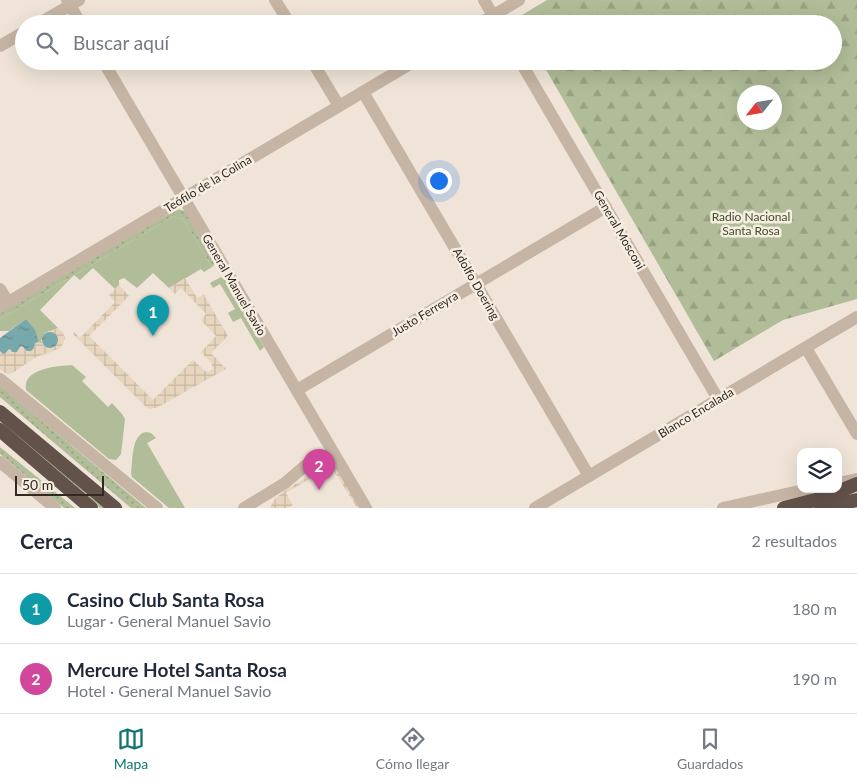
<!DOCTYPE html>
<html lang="es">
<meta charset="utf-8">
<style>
:root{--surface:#fff;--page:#f6f6f7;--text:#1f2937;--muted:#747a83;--line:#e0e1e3;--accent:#0f766e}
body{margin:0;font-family:Lato,sans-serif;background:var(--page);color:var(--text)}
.controls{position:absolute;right:15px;bottom:15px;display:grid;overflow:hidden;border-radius:10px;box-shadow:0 5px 20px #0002}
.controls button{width:45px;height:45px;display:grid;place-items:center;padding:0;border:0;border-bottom:1px solid var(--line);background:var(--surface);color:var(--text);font:25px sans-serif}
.compass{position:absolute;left:737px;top:85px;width:45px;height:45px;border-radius:50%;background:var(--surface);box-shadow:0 5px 20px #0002;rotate:239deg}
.scale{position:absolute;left:15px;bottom:12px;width:89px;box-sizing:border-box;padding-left:5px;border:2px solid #322925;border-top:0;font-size:14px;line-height:18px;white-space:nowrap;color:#322925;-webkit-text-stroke:4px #f7eee2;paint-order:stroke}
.you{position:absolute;left:438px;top:180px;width:18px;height:18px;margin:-12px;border:4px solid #fff;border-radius:50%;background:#1a73e8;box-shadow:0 0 0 8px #1a73e833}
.badge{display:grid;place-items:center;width:32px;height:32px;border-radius:50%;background:var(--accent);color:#fff;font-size:16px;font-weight:700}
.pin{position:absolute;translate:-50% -41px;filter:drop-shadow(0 1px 2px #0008)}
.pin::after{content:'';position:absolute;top:26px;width:18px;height:15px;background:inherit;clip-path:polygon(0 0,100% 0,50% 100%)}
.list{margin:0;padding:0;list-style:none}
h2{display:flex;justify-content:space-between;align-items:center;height:65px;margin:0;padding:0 20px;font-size:21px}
h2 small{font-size:16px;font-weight:400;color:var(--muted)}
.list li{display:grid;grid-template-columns:32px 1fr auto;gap:15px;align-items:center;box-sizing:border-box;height:70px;padding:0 20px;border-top:1px solid var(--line)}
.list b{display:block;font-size:19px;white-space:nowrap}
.list p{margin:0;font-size:16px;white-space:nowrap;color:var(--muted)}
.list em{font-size:16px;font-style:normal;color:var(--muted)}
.icon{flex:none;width:28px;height:28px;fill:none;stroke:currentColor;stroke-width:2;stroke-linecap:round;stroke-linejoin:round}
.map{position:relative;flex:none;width:857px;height:508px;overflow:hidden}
.search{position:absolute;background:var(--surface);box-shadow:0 5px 20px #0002;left:15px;right:15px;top:15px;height:55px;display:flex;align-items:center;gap:12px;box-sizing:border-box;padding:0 18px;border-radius:28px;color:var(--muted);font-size:19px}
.sheet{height:205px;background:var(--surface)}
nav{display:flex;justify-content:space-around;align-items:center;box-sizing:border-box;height:70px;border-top:1px solid var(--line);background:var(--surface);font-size:14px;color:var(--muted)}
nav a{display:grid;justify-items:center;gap:2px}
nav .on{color:var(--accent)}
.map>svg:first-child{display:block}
</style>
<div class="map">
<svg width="857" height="508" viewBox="0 0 857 508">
<defs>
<pattern id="grass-dots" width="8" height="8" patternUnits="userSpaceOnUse" patternTransform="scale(1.25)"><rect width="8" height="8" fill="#b0bd98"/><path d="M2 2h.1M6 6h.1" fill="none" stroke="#98a283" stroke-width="1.8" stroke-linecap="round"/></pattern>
<pattern id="forest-firs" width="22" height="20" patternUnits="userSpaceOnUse" patternTransform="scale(1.25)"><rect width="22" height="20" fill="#b0bd98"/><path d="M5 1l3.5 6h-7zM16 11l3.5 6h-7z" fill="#98a283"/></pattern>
<pattern id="plaza-grid" width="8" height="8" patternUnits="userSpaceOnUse" patternTransform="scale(1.25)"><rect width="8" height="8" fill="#e7d5be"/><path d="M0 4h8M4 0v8" fill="none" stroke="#c7b7a3"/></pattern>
<pattern id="water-ripples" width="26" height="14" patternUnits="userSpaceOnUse" patternTransform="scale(1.25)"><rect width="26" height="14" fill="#77a8ab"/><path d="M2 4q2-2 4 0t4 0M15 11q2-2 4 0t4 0" fill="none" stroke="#62898b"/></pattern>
</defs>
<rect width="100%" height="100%" fill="#efe4d7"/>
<g fill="url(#grass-dots)">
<polygon points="177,209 185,211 215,264 212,267 183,219 174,216 0,319 0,313"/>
<polygon points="0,386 146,508 131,508 0,397"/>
<polygon points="0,418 107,508 100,508 0,424"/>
<polygon points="0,447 75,508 64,508 0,454"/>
</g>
<path fill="url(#forest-firs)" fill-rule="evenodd" d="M 547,0 L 857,0 L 857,299 L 783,320 L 714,361 L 541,61 L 833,61 L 833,24 L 520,24 L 522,15 ZM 744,92 L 774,92 L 774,122 L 744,122 Z"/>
<g fill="#b0bd98">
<polygon points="174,216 183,219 212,267 204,272 201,269 169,288 153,273 137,288 124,278 119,280 119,285 115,289 93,268 80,280 74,275 40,310 58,328 45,333 41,341 42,344 39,342 37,336 26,319 9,331 0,331 0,319"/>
<polygon points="221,277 224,278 264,347 260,351 241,318 233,322 228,313 235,309 220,284 213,288 210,283"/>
<path d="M 72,365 L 86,377 L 82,381 L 108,407 L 112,403 L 122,414 L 125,419 L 121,454 L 116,460 L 109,459 L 26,390 C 22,368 58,366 72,365 Z"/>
<path d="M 146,432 L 151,433 L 156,438 L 147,443 L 185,508 L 169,508 L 132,477 L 131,473 C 133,460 131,435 146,432 Z"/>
</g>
<g fill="url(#plaza-grid)">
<polygon points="185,278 197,298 204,295 228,336 211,353 226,369 158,407 150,409 145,406 73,334 74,332 80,338 115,302 109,295 119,285 129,296 89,336 153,400 193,360 205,371 209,372 213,368 211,362 201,352 216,336 201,320 206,314 181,288 175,294 169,288"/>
<polygon points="58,328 63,333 65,338 63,344 59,349 34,358 13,373 7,374 0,369 0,351 5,354 7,350 10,349 12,352 17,352 20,347 22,346 29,351 34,348 35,343 39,342 48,348 54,348 58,341 58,338 50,332 47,332"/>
<polygon points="331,463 333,463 362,508 357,508 331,466 286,493 293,505 287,508 270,508 274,500 284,491"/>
</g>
<g fill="url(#water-ripples)">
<polygon points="26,319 35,330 39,342 35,343 34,348 31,351 27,351 22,346 20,347 17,352 12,352 10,349 8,350 6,353 3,354 0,351 0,338"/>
<circle cx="50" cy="340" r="8"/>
</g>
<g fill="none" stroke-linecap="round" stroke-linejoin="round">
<g stroke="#c6b4a4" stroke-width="12">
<polyline points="67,0 81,24"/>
<polyline points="275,0 290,24"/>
<polyline points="38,24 79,0"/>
<polyline points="479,24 519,0"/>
<polyline points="0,46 24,32"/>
<polyline points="103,61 366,508"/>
<polyline points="312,61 339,106"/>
<polyline points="363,92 589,476"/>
<polyline points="0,289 8,302"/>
<polyline points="0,307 415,61"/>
<polyline points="806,348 857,434"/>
<polyline points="297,390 606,207"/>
<polyline points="244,508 285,483 306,465 334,454"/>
</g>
<g stroke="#c6b4a4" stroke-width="12">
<polyline points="484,0 498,24"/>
<polyline points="520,61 718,399"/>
<polyline points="0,379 157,508"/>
<polyline points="0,462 55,508"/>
<polyline points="838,483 857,479"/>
<polyline points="535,508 857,317"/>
<polyline points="723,508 808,489"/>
</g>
<g stroke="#62524a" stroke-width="14">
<polyline points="0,412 115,508"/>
<polyline points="0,430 91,508"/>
<polyline points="784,508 823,498 857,484"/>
<polyline points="821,508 857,500"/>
</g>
</g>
<g text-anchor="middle" stroke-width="5" stroke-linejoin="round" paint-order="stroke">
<g font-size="12" fill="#322925" stroke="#f7eee2">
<text transform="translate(208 184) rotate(-31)" y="4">Teófilo de la Colina</text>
<text transform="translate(619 230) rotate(60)" y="4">General Mosconi</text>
<text transform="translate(476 284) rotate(60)" y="4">Adolfo Doering</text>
<text transform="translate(234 285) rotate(60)" y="4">General Manuel Savio</text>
<text transform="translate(425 314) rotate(-31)" y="4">Justo Ferreyra</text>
<text transform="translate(696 413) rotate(-31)" y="4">Blanco Encalada</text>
</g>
<g font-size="12" fill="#414f2a" stroke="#f7eee2">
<text x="751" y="221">Radio Nacional<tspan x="751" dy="14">Santa Rosa</tspan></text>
</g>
</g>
</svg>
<div class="controls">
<button><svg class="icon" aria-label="layers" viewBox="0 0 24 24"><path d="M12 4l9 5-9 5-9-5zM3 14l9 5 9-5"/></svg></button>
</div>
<svg class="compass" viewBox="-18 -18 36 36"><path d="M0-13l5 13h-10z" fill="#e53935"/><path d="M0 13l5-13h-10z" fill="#747a83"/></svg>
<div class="scale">50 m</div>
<div class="you"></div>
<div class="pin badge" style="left:153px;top:336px;background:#0f9aa8">1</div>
<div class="pin badge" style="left:319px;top:490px;background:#d1479c">2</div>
<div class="search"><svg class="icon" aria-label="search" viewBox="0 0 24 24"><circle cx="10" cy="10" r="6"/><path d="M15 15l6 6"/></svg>Buscar aquí</div>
</div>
<section class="sheet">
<h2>Cerca<small>2 resultados</small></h2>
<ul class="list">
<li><span class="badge" style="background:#0f9aa8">1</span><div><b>Casino Club Santa Rosa</b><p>Lugar · General Manuel Savio</p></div><em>180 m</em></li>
<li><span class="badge" style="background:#d1479c">2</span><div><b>Mercure Hotel Santa Rosa</b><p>Hotel · General Manuel Savio</p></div><em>190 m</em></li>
</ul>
</section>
<nav>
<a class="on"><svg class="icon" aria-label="map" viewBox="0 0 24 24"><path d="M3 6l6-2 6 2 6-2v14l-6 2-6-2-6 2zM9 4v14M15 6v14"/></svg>Mapa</a>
<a><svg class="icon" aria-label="directions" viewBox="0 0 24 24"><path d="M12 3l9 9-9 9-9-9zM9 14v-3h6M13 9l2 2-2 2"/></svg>Cómo llegar</a>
<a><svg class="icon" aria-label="saved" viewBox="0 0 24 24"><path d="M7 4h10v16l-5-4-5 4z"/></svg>Guardados</a>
</nav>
